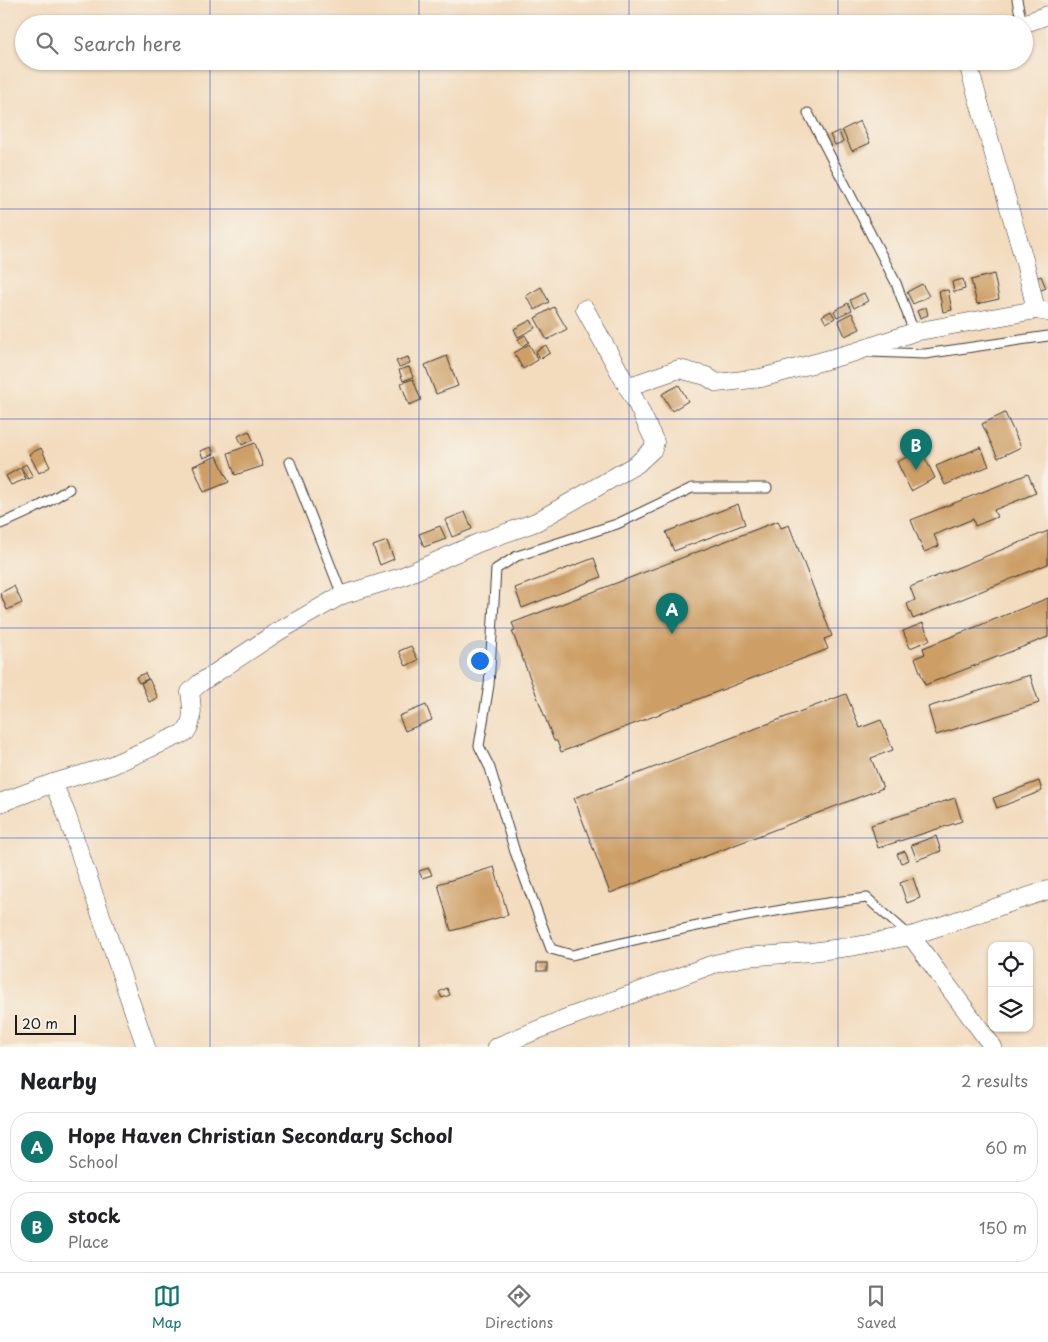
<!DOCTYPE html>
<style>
:root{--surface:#fff;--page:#f2f2f2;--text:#202124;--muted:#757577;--line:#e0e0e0;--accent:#0f766e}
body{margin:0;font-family:"Playpen Sans",sans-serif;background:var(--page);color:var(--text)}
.controls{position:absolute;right:15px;bottom:15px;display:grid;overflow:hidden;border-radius:10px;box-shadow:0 1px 4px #0004}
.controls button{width:45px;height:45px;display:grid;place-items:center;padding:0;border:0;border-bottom:1px solid var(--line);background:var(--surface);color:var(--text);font:25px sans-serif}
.scale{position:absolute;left:15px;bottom:12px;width:61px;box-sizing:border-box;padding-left:5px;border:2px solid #1c1c1c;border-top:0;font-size:14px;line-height:18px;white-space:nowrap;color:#1c1c1c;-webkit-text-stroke:4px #f7f3e8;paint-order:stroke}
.you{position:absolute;left:479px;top:660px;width:18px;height:18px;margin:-12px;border:4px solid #fff;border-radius:50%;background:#1a73e8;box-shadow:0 0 0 8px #1a73e833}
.badge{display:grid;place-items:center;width:32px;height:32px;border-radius:50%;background:var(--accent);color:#fff;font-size:16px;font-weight:700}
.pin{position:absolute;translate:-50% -41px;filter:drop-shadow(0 1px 2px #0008)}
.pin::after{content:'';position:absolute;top:26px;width:18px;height:15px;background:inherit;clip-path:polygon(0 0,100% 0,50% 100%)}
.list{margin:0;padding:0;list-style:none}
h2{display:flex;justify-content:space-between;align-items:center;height:65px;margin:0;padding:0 20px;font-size:21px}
h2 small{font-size:16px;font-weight:400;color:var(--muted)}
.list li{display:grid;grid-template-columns:32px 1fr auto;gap:15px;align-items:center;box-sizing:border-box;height:70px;margin:0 10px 10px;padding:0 10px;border:1px solid var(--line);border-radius:20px}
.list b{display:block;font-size:19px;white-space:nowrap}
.list p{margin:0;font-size:16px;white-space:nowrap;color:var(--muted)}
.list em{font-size:16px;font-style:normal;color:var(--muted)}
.icon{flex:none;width:28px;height:28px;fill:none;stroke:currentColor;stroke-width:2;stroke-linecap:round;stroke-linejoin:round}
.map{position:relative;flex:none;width:1048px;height:1047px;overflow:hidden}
.search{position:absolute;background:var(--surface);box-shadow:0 1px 4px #0004;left:15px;right:15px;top:15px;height:55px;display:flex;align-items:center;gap:12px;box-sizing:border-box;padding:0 18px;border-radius:28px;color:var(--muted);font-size:19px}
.sheet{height:225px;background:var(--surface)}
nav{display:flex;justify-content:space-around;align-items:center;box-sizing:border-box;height:70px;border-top:1px solid var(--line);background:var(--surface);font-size:14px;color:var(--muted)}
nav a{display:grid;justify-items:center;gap:2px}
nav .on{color:var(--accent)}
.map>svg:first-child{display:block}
</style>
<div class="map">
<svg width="1048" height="1047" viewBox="0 0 1048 1047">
<rect width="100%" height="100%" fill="#f7f3e8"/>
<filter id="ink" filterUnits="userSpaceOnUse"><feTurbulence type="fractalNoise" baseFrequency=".02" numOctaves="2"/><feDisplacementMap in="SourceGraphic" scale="10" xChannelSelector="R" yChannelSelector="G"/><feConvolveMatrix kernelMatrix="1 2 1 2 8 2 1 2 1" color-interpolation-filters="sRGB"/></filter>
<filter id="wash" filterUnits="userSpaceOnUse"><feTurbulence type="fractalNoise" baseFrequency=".0096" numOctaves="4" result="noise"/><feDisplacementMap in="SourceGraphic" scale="20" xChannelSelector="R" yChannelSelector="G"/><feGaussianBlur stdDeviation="1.12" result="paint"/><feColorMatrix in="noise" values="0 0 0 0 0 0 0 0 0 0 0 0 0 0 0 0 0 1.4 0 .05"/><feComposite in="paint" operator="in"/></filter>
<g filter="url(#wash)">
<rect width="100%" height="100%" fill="#f3dbbe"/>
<g id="blocks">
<g fill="#cd9f66">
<polygon points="860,121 870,143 852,151 842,130"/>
<polygon points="839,131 843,142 835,145 830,135"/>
<polygon points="994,274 999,299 977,304 971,280"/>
<polygon points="1041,276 1046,288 1039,291 1034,279"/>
<polygon points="963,279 965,289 954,292 952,282"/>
<polygon points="922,284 929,296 913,304 907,292"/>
<polygon points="541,287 549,302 535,310 526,296"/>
<polygon points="948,290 952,310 943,312 939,291"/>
<polygon points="864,293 868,301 854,308 850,300"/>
<polygon points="848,303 852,310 837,317 834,311"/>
<polygon points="554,307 567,329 547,340 535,318"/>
<polygon points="926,307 928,315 920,318 917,311"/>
<polygon points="831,311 835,318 826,323 822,316"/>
<polygon points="852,313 860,329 845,336 838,320"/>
<polygon points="531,320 535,328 518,337 514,329"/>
<polygon points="525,335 529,342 522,346 518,339"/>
<polygon points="529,344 538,360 523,369 514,353"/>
<polygon points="546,345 550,353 540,359 536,351"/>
<polygon points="447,356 458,386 436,394 425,365"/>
<polygon points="408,357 410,363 399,367 396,361"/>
<polygon points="409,367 413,377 403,381 399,370"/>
<polygon points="413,379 421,400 409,405 401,383"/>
<polygon points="679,385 688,401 672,411 662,394"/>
<polygon points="1005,413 1021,447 998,458 982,424"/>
<polygon points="249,431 253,440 242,445 238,436"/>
<polygon points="255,443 263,466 235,475 228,453"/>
<polygon points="211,447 214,454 203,458 200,451"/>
<polygon points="981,447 989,466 945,485 936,466"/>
<polygon points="41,448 50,467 39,473 29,454"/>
<polygon points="921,450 935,478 911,491 897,462"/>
<polygon points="217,456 229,482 204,492 193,466"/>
<polygon points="26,464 33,477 28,479 21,467"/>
<polygon points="20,468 26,479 11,485 6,476"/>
<polygon points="1028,474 1036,493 994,510 997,517 975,526 973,519 934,535 939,546 924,552 911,520"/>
<polygon points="738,504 745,524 674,551 666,532"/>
<polygon points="465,512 472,529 452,537 445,520"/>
<polygon points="778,521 781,528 789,525 832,636 824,639 828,649 561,752 557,741 554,741 512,631 515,630 512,623"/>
<polygon points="440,526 446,539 424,547 419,534"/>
<polygon points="1048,531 1048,564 913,619 907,604 915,600 910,587"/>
<polygon points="387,541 394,559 380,565 373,546"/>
<polygon points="594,558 601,577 522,608 515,588"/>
<polygon points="14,586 22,603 7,610 0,593"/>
<polygon points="1048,598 1048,637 925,685 915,658 925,654 923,648"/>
<polygon points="923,623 930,640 910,648 903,631"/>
<polygon points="411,646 418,660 406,666 399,651"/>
<polygon points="145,673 148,679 139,683 136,677"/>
<polygon points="1030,675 1039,703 936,735 928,707"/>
<polygon points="149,679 158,698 149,702 141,683"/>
<polygon points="846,694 860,728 881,720 893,750 871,758 883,788 610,893 574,798"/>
<polygon points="426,705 432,720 405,731 399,716"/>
<polygon points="1039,781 1042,791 997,808 993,798"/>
<polygon points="955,798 962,821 878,848 871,825"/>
<polygon points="936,836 941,851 917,860 911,845"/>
<polygon points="905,851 909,860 901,863 897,854"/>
<polygon points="494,867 508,915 451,931 438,884"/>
<polygon points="429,868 432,875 422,878 419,871"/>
<polygon points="913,878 920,898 907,903 900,883"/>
<rect x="537" y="963" width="10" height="8"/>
<polygon points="447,988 450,995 442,998 439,992"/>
</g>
</g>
</g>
<g filter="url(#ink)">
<use href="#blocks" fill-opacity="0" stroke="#3c3934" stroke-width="1"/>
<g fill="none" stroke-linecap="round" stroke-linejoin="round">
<g stroke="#3c3934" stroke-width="11">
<g id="lane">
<polyline points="1017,0 1022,24"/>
<polyline points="808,113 896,283 914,332"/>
<polyline points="870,352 925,354 1048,336"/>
<polyline points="290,462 342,595"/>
<path d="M 767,488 L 692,488 L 617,524 L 517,556 L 496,569 L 489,685 L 479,746 L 490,768 L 515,852 L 551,949 L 572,955 C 669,931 768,909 867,898 L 910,936"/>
<path d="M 0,524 C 24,515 47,503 69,489"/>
</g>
</g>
<g stroke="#3c3934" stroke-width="19">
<g id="street">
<polyline points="1023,24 1048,15"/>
<polyline points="971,61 970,71 1025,263 1036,310"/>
<polyline points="627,387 679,369 706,376 717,383 761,378 855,352 914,332 1036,310 1048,312"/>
<polyline points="53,783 66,813 146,1047"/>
<path d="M 0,803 L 53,783 L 110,766 L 186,732 C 194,721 192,705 190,692 L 200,683 L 279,631 L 342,595 L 401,577 L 478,543 L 536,522 L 637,464 L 653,449 L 655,442 L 637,404 L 585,309"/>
<polyline points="911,936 993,1047"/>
<polyline points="496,1047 564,1019 714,964 745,957 811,952 856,946 911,936 1048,890"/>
</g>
</g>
<use href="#lane" stroke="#fff" stroke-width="9"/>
<use href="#street" stroke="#fff" stroke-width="18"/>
</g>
</g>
<path fill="none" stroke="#1d4ed8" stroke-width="1" stroke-opacity="0.55" d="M 210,0 L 210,24M 419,0 L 419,24M 629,0 L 629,24M 838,0 L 838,24M 210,61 L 210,1047M 419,61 L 419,1047M 629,61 L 629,1047M 838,61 L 838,1047M 0,209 L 1048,209M 0,419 L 1048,419M 0,628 L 1048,628M 0,838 L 1048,838"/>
</svg>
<div class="controls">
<button><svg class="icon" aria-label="locate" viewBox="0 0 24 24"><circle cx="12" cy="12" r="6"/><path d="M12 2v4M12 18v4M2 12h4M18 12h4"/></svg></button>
<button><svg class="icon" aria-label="layers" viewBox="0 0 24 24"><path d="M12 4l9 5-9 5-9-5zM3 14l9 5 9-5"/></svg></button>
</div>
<div class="scale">20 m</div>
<div class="you"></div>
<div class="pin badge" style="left:672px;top:634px">A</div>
<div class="pin badge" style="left:916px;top:470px">B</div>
<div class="search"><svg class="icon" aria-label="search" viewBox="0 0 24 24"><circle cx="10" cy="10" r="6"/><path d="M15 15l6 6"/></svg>Search here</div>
</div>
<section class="sheet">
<h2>Nearby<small>2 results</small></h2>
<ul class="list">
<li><span class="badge">A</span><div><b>Hope Haven Christian Secondary School</b><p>School</p></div><em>60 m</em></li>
<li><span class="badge">B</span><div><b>stock</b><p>Place</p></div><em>150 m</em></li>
</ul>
</section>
<nav>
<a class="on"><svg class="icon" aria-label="map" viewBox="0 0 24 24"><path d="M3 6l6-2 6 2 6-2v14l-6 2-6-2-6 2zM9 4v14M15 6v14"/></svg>Map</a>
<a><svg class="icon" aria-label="directions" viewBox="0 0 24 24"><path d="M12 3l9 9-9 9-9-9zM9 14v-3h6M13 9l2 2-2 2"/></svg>Directions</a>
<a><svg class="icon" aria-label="saved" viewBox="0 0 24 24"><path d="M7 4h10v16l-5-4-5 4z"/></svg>Saved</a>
</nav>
